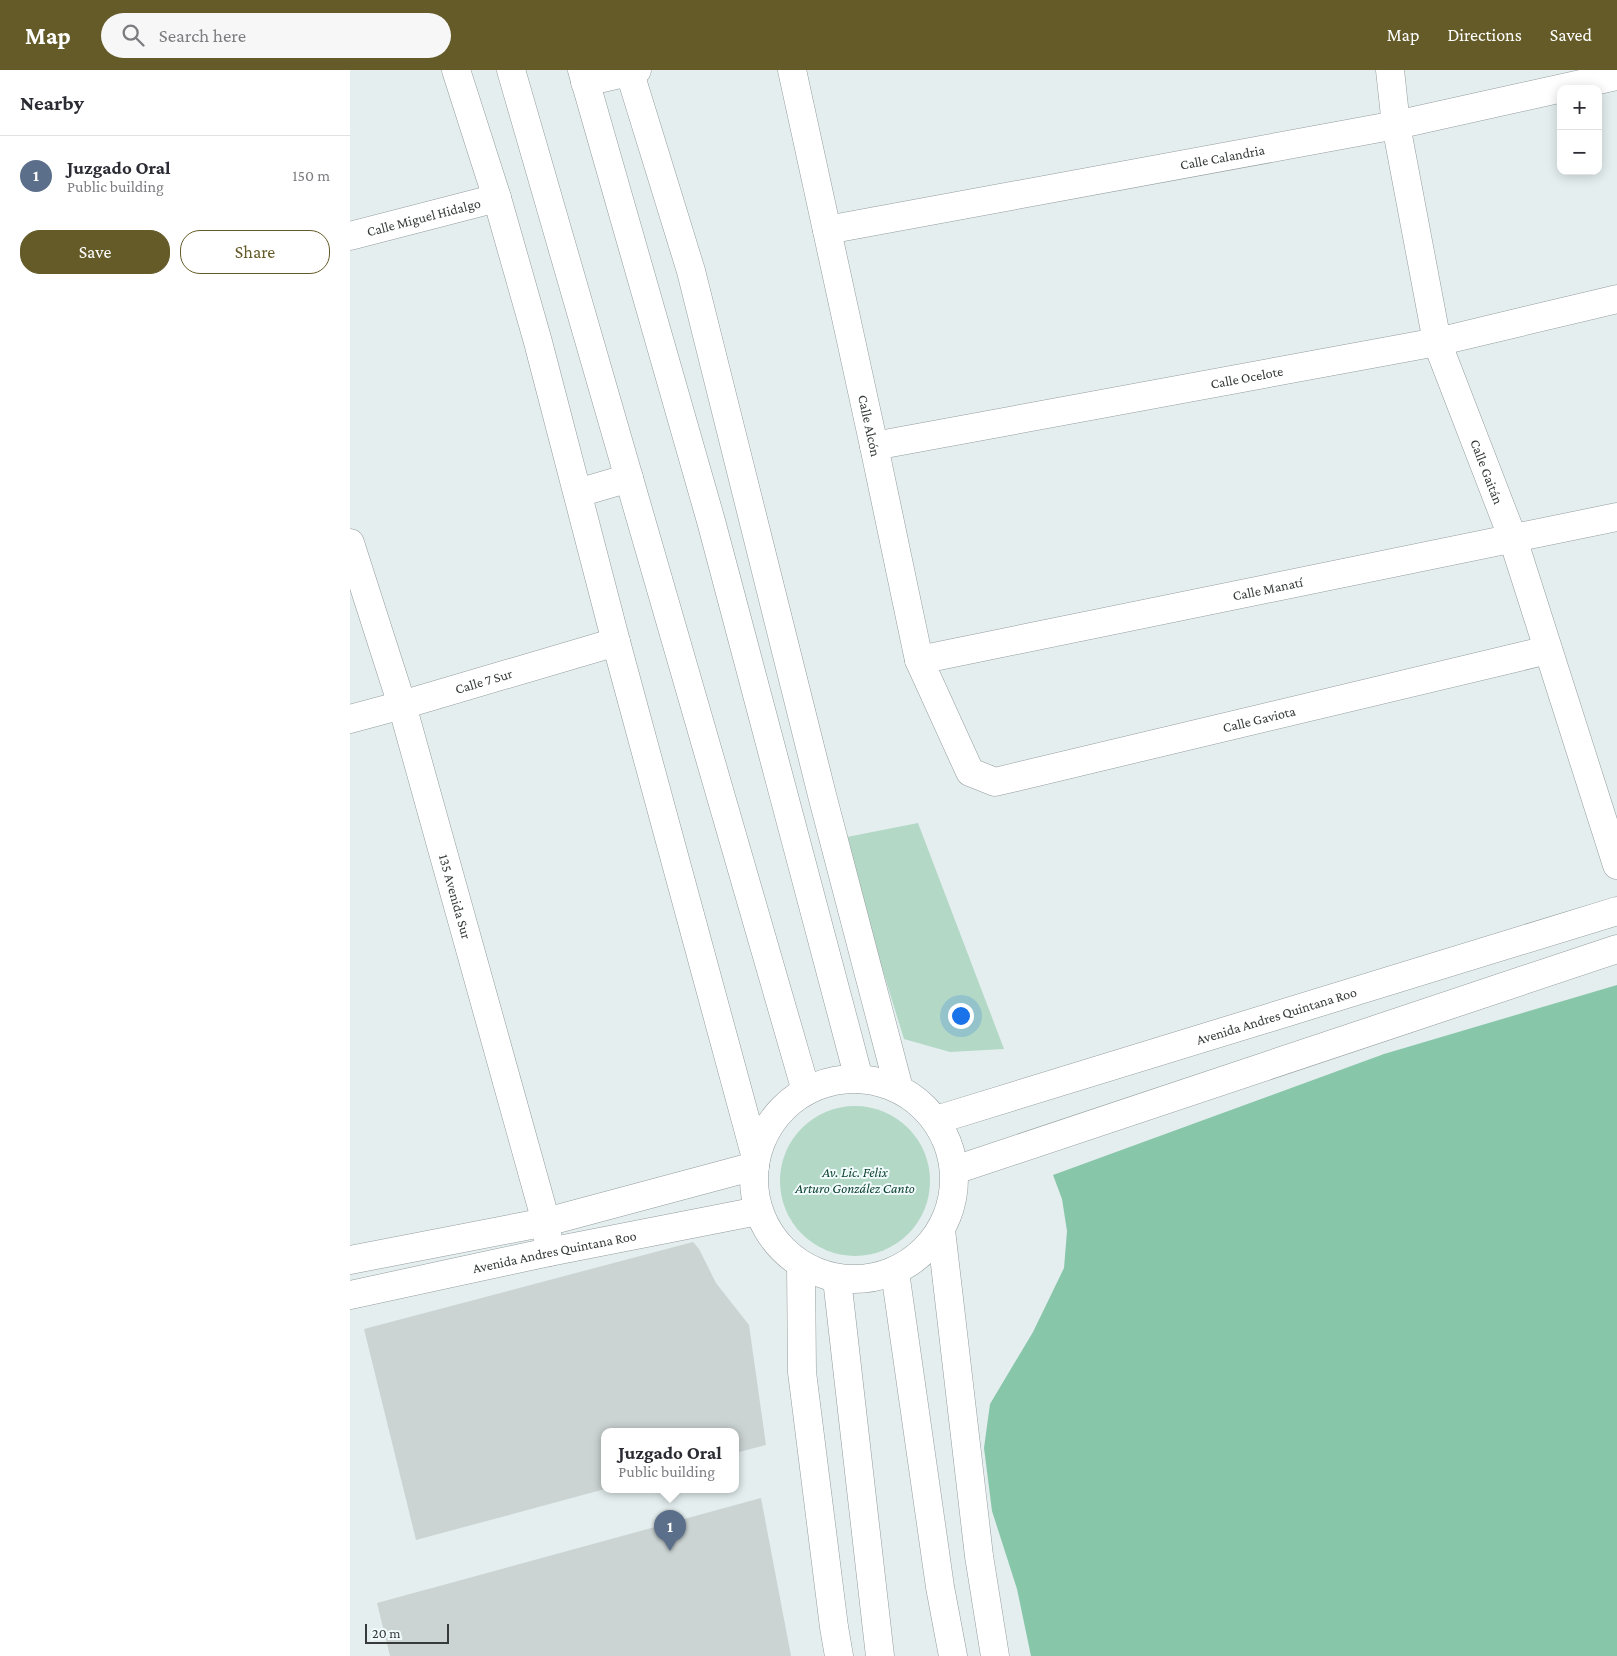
<!DOCTYPE html>
<meta charset="utf-8">
<style>
:root{--surface:#fff;--page:#f7f7f7;--text:#2b2b33;--muted:#7c7c81;--line:#e1e1e2;--accent:#645b28}
body{margin:0;font-family:"Crimson Pro",serif;background:var(--page);color:var(--text)}
.controls{position:absolute;right:15px;top:15px;display:grid;overflow:hidden;border-radius:10px;box-shadow:0 2px 12px #0003}
.controls button{width:45px;height:45px;display:grid;place-items:center;padding:0;border:0;border-bottom:1px solid var(--line);background:var(--surface);color:var(--text);font:25px sans-serif}
.scale{position:absolute;left:15px;bottom:12px;width:84px;box-sizing:border-box;padding-left:5px;border:2px solid #363a3a;border-top:0;font-size:14px;line-height:18px;white-space:nowrap;color:#363a3a;-webkit-text-stroke:4px #f1fbfc;paint-order:stroke}
.you{position:absolute;left:610px;top:945px;width:18px;height:18px;margin:-12px;border:4px solid #fff;border-radius:50%;background:#1a73e8;box-shadow:0 0 0 8px #1a73e833}
.badge{display:grid;place-items:center;width:32px;height:32px;border-radius:50%;background:var(--accent);color:#fff;font-size:16px;font-weight:700}
.pin{position:absolute;translate:-50% -41px;filter:drop-shadow(0 1px 2px #0008)}
.pin::after{content:'';position:absolute;top:26px;width:18px;height:15px;background:inherit;clip-path:polygon(0 0,100% 0,50% 100%)}
.popup{position:absolute;left:251px;top:1358px;width:138px;height:65px;box-sizing:border-box;display:grid;place-content:center;border-radius:10px;background:var(--surface);filter:drop-shadow(0 1px 4px #0005);font-size:16px;white-space:nowrap;color:var(--muted)}
.popup b{font-size:19px;color:var(--text)}
.popup::after{content:'';position:absolute;left:50%;top:100%;margin-left:-10px;border:10px solid transparent;border-top-color:var(--surface)}
.list{margin:0;padding:0;list-style:none}
h2{display:flex;justify-content:space-between;align-items:center;height:65px;margin:0;padding:0 20px;font-size:21px}
h2 small{font-size:16px;font-weight:400;color:var(--muted)}
.list li{display:grid;grid-template-columns:32px 1fr auto;gap:15px;align-items:center;box-sizing:border-box;height:80px;padding:0 20px;border-top:1px solid var(--line)}
.list b{display:block;font-size:19px;white-space:nowrap}
.list p{margin:0;font-size:16px;white-space:nowrap;color:var(--muted)}
.list em{font-size:16px;font-style:normal;color:var(--muted)}
.actions{display:flex;gap:10px;padding:15px 20px}
.actions a{flex:1;padding:11px 0;border:1px solid var(--accent);border-radius:20px;text-align:center;font-size:18px;color:var(--accent)}
.actions .main{background:var(--accent);color:#fff}
.icon{flex:none;width:28px;height:28px;fill:none;stroke:currentColor;stroke-width:2;stroke-linecap:round;stroke-linejoin:round}
.map{position:relative;flex:none;width:1267px;height:1586px;overflow:hidden}
header{display:flex;align-items:center;gap:30px;box-sizing:border-box;height:70px;padding:0 25px;background:var(--accent);color:#fff}
header strong{font-size:24px}
nav{display:flex;gap:28px;margin-inline-start:auto;font-size:18px}
.search{width:350px;height:45px;background:var(--page);display:flex;align-items:center;gap:12px;box-sizing:border-box;padding:0 18px;border-radius:28px;color:var(--muted);font-size:19px}
main{display:flex}
aside{flex:1;background:var(--surface)}
.map>svg:first-child{display:block}
</style>
<header>
<strong>Map</strong>
<div class="search"><svg class="icon" aria-label="search" viewBox="0 0 24 24"><circle cx="10" cy="10" r="6"/><path d="M15 15l6 6"/></svg>Search here</div>
<nav><a>Map</a><a>Directions</a><a>Saved</a></nav>
</header>
<main>
<aside>
<h2>Nearby<small></small></h2>
<ul class="list">
<li><span class="badge" style="background:#5c6f8a">1</span><div><b>Juzgado Oral</b><p>Public building</p></div><em>150 m</em></li>
</ul>
<div class="actions"><a class="main">Save</a><a>Share</a></div>
</aside>
<div class="map">
<svg width="1267" height="1586" viewBox="0 0 1267 1586">
<rect width="100%" height="100%" fill="#e4eeef"/>
<g fill="#b3d8c6">
<polygon points="568,753 654,979 600,982 554,969 492,768"/>
<circle cx="505" cy="1111" r="75"/>
</g>
<polygon fill="#88c6a9" points="1267,915 1267,1586 681,1586 667,1519 642,1441 634,1378 640,1334 683,1262 714,1198 717,1161 712,1129 703,1105 1034,984"/>
<g fill="#cbd4d3">
<polygon points="343,1172 349,1179 366,1213 399,1255 416,1375 385,1383 385,1362 255,1362 255,1419 66,1470 14,1259"/>
<polygon points="411,1428 441,1586 40,1586 27,1533"/>
</g>
<g fill="none" stroke-linecap="round" stroke-linejoin="round">
<g stroke="#949c9e" stroke-width="29">
<g id="street">
<polyline points="106,0 147,128 188,272 266,572 406,1088"/>
<polyline points="279,0 341,201 472,725 549,1019"/>
<path id="s1" d="M 442,0 L 524,376 L 569,590 L 620,702 L 645,712 L 1198,580"/>
<path id="s2" d="M 1040,0 L 1046,55 L 1087,272 L 1163,469 L 1267,795"/>
<polyline points="235,12 287,0"/>
<path id="s3" d="M 477,160 L 1046,55 L 1267,6"/>
<path id="s4" d="M 0,166 L 147,128"/>
<path id="s5" d="M 524,376 L 1087,272 L 1267,229"/>
<polyline points="228,423 279,408"/>
<path id="s6" d="M 0,473 L 52,635 L 196,1152 L 199,1182"/>
<path id="s7" d="M 569,590 L 1267,447"/>
<path id="s8" d="M 0,649 L 52,635 L 266,572"/>
<polyline points="591,1160 629,1486 645,1586"/>
<polyline points="451,1196 452,1302 484,1557 489,1586"/>
</g>
</g>
<g stroke="#949c9e" stroke-width="29">
<g id="secondary">
<polyline points="161,0 456,1021"/>
<polyline points="232,0 361,451 509,1009"/>
<circle cx="504" cy="1109" r="100"/>
<path id="s9" d="M 586,1050 L 1267,841"/>
<polyline points="605,1100 1267,879"/>
<polyline points="0,1190 196,1152 405,1096"/>
<polyline points="545,1202 590,1517 603,1586"/>
<polyline points="487,1209 530,1586"/>
<path id="s10" d="M 0,1225 L 199,1182 L 408,1141"/>
</g>
</g>
<use href="#street" stroke="#fff" stroke-width="28"/>
<use href="#secondary" stroke="#fff" stroke-width="28"/>
</g>
<g text-anchor="middle" stroke-width="4" stroke-linejoin="round" paint-order="stroke">
<g font-size="14" fill="#363a3a" stroke="#f1fbfc">
<text dy="5" stroke="none"><textPath href="#s3" startOffset="402">Calle Calandria</textPath></text>
<text dy="5" stroke="none"><textPath href="#s4" startOffset="76">Calle Miguel Hidalgo</textPath></text>
<text dy="5" stroke="none"><textPath href="#s5" startOffset="379">Calle Ocelote</textPath></text>
<text dy="5" stroke="none"><textPath href="#s1" startOffset="364">Calle Alcón</textPath></text>
<text dy="5" stroke="none"><textPath href="#s2" startOffset="415">Calle Gaitán</textPath></text>
<text dy="5" stroke="none"><textPath href="#s7" startOffset="356">Calle Manatí</textPath></text>
<text dy="5" stroke="none"><textPath href="#s8" startOffset="139">Calle 7 Sur</textPath></text>
<text dy="5" stroke="none"><textPath href="#s1" startOffset="1025">Calle Gaviota</textPath></text>
<text dy="5" stroke="none"><textPath href="#s6" startOffset="369">135 Avenida Sur</textPath></text>
<text dy="5" stroke="none"><textPath href="#s9" startOffset="356">Avenida Andres Quintana Roo</textPath></text>
<text dy="5" stroke="none"><textPath href="#s10" startOffset="209">Avenida Andres Quintana Roo</textPath></text>
</g>
<g font-size="14" font-style="italic" fill="#0a3f2c" stroke="#f1fbfc">
<text x="505" y="1107">Av. Lic. Felix<tspan x="505" dy="16">Arturo González Canto</tspan></text>
</g>
</g>
</svg>
<div class="controls">
<button>+</button>
<button>−</button>
</div>
<div class="scale">20 m</div>
<div class="you"></div>
<div class="pin badge" style="left:320px;top:1481px;background:#5c6f8a">1</div>
<div class="popup"><b>Juzgado Oral</b>Public building</div>
</div>
</main>
